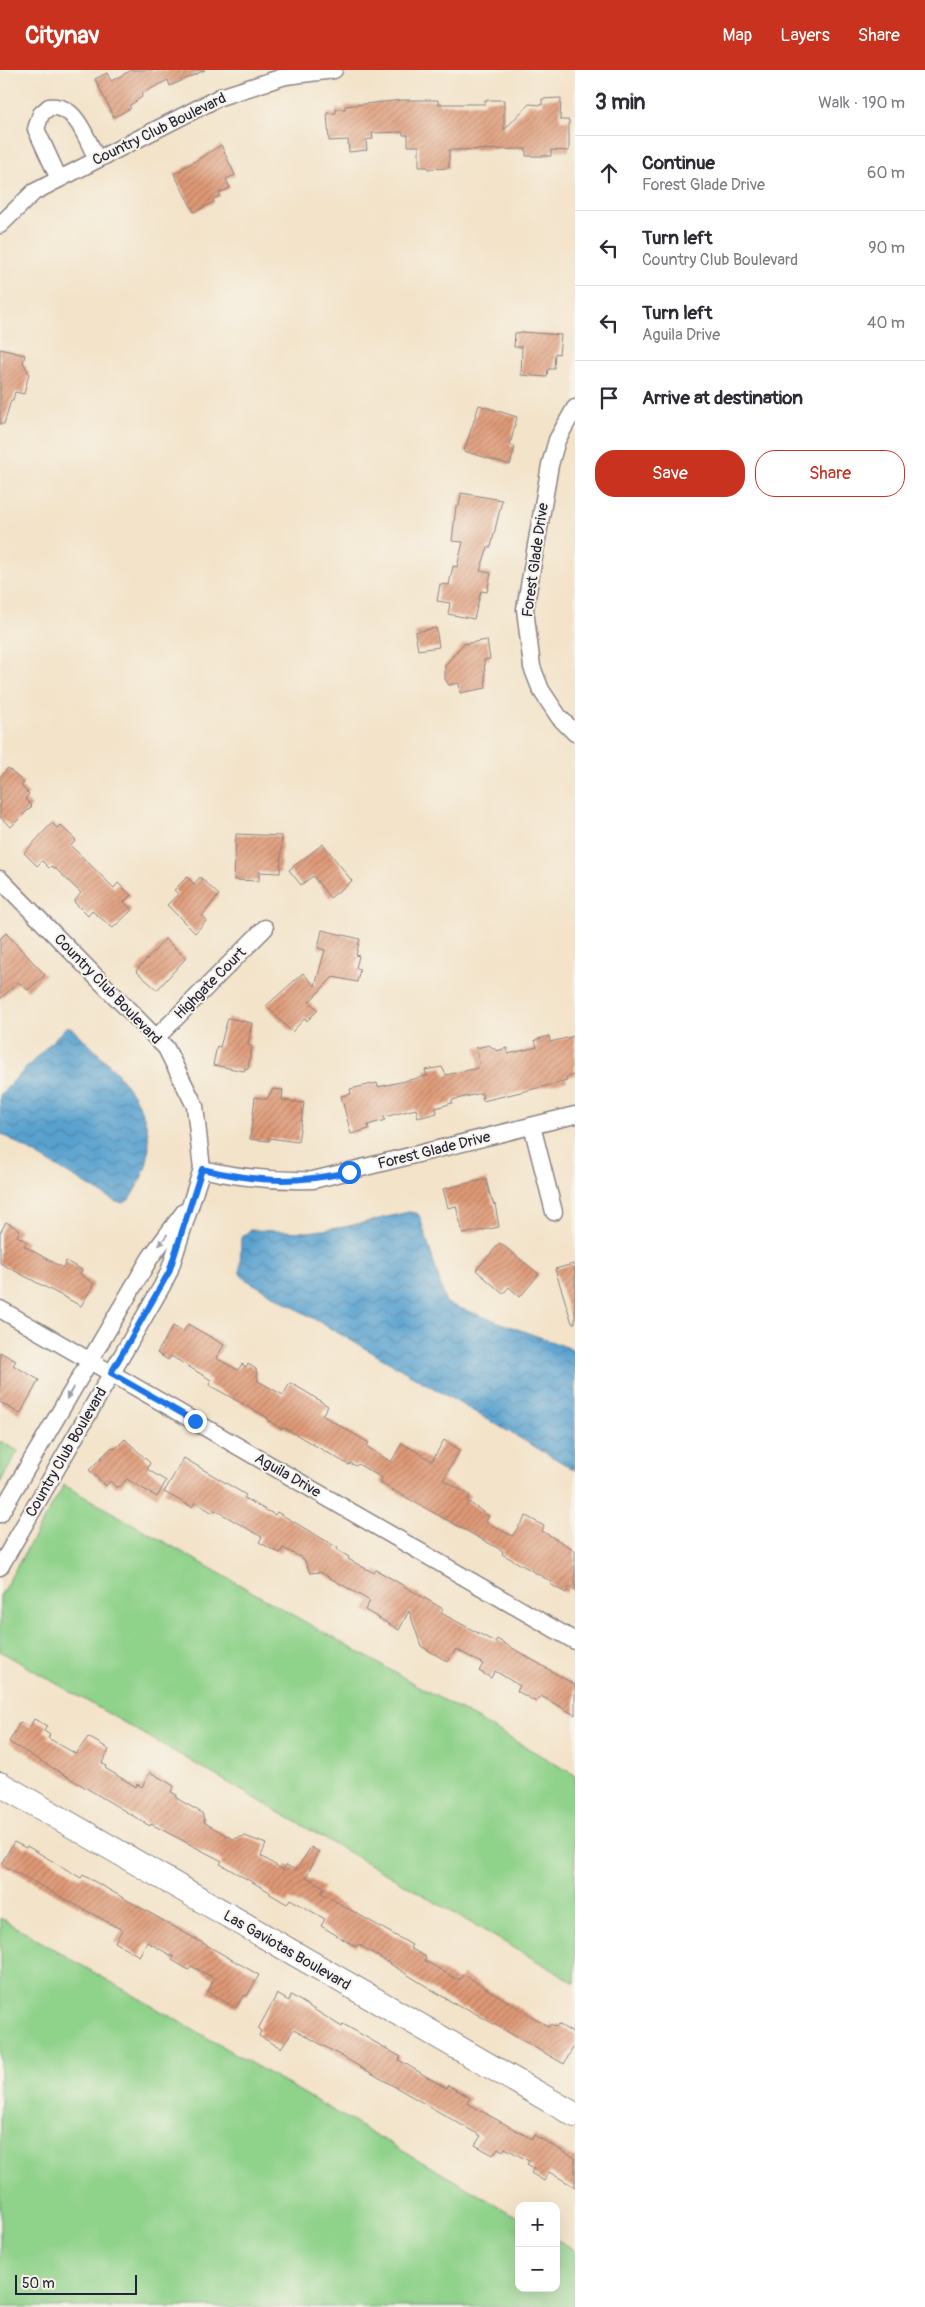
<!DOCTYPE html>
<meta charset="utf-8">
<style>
:root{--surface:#fff;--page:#f2f2f3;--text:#2b2b33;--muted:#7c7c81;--line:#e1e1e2;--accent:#c8321e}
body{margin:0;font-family:Pangolin,sans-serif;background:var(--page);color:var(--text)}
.controls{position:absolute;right:15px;bottom:15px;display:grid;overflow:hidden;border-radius:10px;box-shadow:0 5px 20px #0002}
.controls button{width:45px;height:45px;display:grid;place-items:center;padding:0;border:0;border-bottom:1px solid var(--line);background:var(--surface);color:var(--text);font:25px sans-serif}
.scale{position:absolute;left:15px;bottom:12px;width:122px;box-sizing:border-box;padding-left:5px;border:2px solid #22223b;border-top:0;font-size:14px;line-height:18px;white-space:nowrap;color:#22223b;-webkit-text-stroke:4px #f7f3e8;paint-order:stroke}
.stop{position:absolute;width:15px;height:15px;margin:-11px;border:4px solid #1a73e8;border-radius:50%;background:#fff}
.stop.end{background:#1a73e8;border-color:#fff;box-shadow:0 1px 5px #0008}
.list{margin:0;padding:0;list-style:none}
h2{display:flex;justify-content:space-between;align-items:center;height:65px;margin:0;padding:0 20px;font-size:21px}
h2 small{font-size:16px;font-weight:400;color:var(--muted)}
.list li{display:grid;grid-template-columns:32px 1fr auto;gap:15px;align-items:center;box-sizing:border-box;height:75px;padding:0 20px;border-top:1px solid var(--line)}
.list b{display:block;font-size:19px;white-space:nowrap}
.list p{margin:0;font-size:16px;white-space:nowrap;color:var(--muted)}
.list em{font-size:16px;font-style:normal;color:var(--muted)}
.actions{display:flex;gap:10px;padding:15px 20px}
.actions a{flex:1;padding:11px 0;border:1px solid var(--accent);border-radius:20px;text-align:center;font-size:18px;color:var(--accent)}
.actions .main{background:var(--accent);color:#fff}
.icon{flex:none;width:28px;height:28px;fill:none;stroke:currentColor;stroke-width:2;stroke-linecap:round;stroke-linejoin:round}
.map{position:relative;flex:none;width:575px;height:2237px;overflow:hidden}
header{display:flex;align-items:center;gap:30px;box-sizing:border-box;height:70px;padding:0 25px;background:var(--accent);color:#fff}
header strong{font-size:24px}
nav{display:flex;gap:28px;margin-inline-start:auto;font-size:18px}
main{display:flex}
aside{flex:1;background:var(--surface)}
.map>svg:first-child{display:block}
</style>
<header>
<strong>Citynav</strong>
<nav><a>Map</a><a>Layers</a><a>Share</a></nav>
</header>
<main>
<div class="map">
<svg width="575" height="2237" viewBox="0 0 575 2237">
<defs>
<pattern id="water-waves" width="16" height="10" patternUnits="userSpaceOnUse" patternTransform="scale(1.25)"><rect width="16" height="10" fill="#59a1cf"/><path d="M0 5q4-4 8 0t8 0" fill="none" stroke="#4983a9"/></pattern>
<pattern id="building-hatch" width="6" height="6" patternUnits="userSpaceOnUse" patternTransform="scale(1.25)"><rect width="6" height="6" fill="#df9976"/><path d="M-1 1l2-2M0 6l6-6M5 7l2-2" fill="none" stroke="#b47c62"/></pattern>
</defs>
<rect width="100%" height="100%" fill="#f7f3e8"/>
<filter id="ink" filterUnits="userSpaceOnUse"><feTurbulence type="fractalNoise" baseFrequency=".02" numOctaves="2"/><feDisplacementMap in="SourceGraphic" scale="10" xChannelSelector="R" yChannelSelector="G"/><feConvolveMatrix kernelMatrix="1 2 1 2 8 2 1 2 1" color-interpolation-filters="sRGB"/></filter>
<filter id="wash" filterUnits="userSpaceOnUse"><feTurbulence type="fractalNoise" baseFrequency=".0096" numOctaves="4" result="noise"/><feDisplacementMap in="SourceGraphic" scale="20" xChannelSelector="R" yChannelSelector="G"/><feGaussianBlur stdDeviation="1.12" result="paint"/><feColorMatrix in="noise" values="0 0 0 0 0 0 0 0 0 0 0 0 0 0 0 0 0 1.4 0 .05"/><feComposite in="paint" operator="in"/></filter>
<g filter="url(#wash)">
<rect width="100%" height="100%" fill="#f3e3c9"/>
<g fill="#8fd28a" stroke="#587a62">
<polygon points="0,1371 18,1381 0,1413"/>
<polygon points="64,1415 575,1705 575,1913 0,1581 0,1526"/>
<polygon points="0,1848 519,2148 519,2218 556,2218 556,2169 575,2180 575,2237 0,2237"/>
</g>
<g fill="url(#water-waves)" stroke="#3e6285">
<path d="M 66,957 L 70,957 C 108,992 162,1038 146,1096 C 142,1108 135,1120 129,1130 L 123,1133 L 116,1132 L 0,1063 L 0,1025 Z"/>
<polygon points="409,1142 417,1143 420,1147 446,1233 575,1280 575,1400 245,1209 240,1204 241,1168 250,1160 308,1162 344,1157"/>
</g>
<g id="blocks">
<g fill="url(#building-hatch)">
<polygon points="132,0 205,0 170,16 168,10 141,24 142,27 129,36 131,38 114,47 95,9 107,3 111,11"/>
<polygon points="561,28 560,50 569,50 569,81 551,80 551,86 526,86 526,79 449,80 449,98 428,99 428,97 419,97 419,76 408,76 408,65 403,65 403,62 372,63 373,69 366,70 367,80 349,82 348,70 329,71 327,43 336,43 336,39 345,39 345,36 403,30 438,30 438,34 485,34 485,30 504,30 504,60 529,34 542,35 542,29"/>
<polygon points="221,75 235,105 226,109 230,118 219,123 220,126 213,129 214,132 194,142 174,104"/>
<polygon points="523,262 561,265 559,284 555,283 554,299 548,299 547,307 521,305 522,277 514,277 515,263"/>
<polygon points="0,279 25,285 23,292 29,303 24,324 15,322 13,330 11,330 4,354 0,354"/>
<polygon points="479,335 517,347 510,375 515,377 510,395 464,381"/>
<polygon points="461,423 502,430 491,477 488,477 480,501 491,503 487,522 481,521 474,549 448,544 450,533 437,531 440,514 449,515 453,496 457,497 463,472 452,471 456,436 459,436"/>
<polygon points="436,558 439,577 418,580 415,562"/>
<polygon points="487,570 490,589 484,590 486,618 460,623 459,613 449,615 445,609 445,595 463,574"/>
<polygon points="8,698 24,713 21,716 29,724 25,729 32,736 11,757 0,747 0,707"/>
<polygon points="52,753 57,758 60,755 76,770 71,776 114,818 118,813 131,825 124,832 132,840 113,858 92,841 88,846 74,832 81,823 57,800 51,796 49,798 42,791 37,796 24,783"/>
<polygon points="236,764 282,766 280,803 259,802 259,811 234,810"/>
<polygon points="323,774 352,811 330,828 313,806 301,815 289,800"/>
<polygon points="187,807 194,814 200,807 219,825 202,846 207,850 195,863 167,835 178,824 174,820"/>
<polygon points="322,860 360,869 356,885 359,886 356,898 360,899 357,912 333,907 309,932 318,940 307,951 305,948 292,962 266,936 303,903 315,916 325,880 318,878"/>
<polygon points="6,863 45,905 28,920 18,912 0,929 0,869"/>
<polygon points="165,869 186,888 157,920 136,901"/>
<polygon points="228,948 252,953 248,975 252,976 248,999 245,998 244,1001 213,995 217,976 220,977"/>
<polygon points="549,966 550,972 575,966 575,1005 566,1007 567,1011 483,1031 482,1023 452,1030 452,1033 436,1038 437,1043 418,1048 416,1039 384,1047 385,1050 368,1055 369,1059 351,1064 341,1026 351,1024 350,1019 377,1013 378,1017 427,1006 425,1000 442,997 446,1005 478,998 479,992 476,978 489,975 497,981 507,978 508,984 537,977 535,970"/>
<polygon points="273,1019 283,1020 282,1030 304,1033 298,1072 269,1068 269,1071 250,1069 255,1027 267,1029"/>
<polygon points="486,1109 490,1125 494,1135 495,1134 499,1157 463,1164 456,1136 448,1138 443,1119"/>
<polygon points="6,1152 20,1160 17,1166 27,1172 24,1176 63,1198 66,1191 82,1200 80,1204 94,1214 81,1236 0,1193 0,1163"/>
<polygon points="500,1173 539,1204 520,1227 509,1217 503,1224 476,1200"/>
<polygon points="573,1194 575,1202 575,1253 572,1253 555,1199"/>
<polygon points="188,1254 224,1275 216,1288 238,1300 242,1294 246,1297 248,1294 256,1299 258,1311 283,1325 290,1313 303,1320 328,1336 322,1345 369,1373 366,1376 391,1392 402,1373 432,1391 444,1370 460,1380 443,1410 470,1425 467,1431 489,1446 486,1452 512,1466 526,1446 544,1456 542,1461 575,1480 575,1521 569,1517 566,1523 550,1514 552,1512 502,1484 503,1481 380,1413 382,1408 358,1394 356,1396 350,1393 349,1395 283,1357 282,1359 267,1350 268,1348 209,1315 211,1310 171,1286 168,1290 157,1283 173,1256 183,1262"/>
<polygon points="0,1282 16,1291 13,1295 39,1310 20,1344 0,1332"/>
<polygon points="125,1369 150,1393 147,1399 166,1411 157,1427 127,1409 121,1416 116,1417 110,1411 106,1416 89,1400 112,1377 115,1379"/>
<polygon points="184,1388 246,1425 244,1428 275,1445 277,1442 338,1478 337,1480 349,1487 348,1489 374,1503 376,1500 387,1506 443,1539 441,1543 495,1572 497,1569 575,1615 575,1645 541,1626 536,1632 517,1621 520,1616 495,1601 491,1608 479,1601 483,1594 456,1579 448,1592 421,1576 409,1541 399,1560 365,1540 370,1531 320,1502 310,1503 304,1489 283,1478 280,1483 273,1480 259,1472 262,1467 215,1440 213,1443 195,1432 192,1437 164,1422"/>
<polygon points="34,1649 47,1656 44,1661 50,1665 48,1668 76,1684 88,1667 104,1676 109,1680 102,1693 106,1696 105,1698 136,1717 137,1714 142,1717 150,1702 174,1716 171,1722 177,1725 176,1728 202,1743 205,1753 233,1769 245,1766 266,1774 261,1786 283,1800 286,1795 296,1800 311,1777 319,1782 306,1807 324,1817 321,1823 412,1875 410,1878 426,1887 424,1890 456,1909 460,1909 463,1904 549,1957 551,1954 556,1957 558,1954 575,1964 575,1974 564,1994 464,1937 463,1939 358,1874 356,1877 321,1856 325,1849 290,1829 287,1834 270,1824 270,1822 220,1794 222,1791 151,1754 150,1756 9,1672 20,1652 30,1657"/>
<polygon points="14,1772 26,1778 27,1776 81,1808 83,1805 259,1905 247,1926 244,1925 236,1938 208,1922 214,1908 191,1896 189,1900 172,1890 174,1887 147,1872 139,1886 115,1872 122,1860 1,1794"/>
<polygon points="277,1924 289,1931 291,1925 342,1957 343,1954 401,1987 399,1990 446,2018 448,2015 470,2028 467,2033 492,2047 532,2069 534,2065 575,2088 575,2117 549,2102 544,2111 531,2103 534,2098 527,2094 529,2091 505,2078 503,2081 498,2078 493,2085 475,2075 481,2066 294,1959 281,1978 259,1966 261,1961 258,1959"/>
</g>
</g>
</g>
<g filter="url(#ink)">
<use href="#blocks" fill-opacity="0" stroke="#8a8282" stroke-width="1"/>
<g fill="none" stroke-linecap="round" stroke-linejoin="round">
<g stroke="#8a8282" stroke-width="19">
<g id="street">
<path d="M 59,109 L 36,59 L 41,44 L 49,37 C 77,34 86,69 97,89"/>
<polyline points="0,155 34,122 220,27 286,6 334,0"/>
<polyline points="575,338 557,370 550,395 525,539 532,597 541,620 559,647 575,663"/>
<polyline points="0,809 166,978 195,1036 202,1099 169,1202 162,1216 0,1497"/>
<polyline points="156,968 265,858"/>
<polyline points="532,1056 554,1142"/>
<path d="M 202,1099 C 240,1108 274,1111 313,1110 L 575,1045"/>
<polyline points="0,1239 575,1571"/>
<polyline points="0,1444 150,1188 184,1142"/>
</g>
</g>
<g stroke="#8a8282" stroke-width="26">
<polyline id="secondary" points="0,1714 575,2045"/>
</g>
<use href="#street" stroke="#fff" stroke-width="16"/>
<use href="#secondary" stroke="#fff" stroke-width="24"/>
</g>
<defs><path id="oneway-solid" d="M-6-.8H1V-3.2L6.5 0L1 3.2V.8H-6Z" transform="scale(1.25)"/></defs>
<g fill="#9c9ca7">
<use href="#oneway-solid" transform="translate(163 1170) rotate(127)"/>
<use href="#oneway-solid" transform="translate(70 1323) rotate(120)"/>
</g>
</g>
<g fill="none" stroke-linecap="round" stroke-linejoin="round" filter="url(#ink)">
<path stroke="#1a73e8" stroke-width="6" d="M 195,1351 L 111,1303 L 169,1202 L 202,1099 C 257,1112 294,1114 349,1102"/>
</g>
<g text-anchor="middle" stroke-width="4" stroke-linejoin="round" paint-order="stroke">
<g font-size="15" fill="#22223b" stroke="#f7f3e8">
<text transform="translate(159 59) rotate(-26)" y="5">Country Club Boulevard</text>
<text transform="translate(535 490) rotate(-82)" y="5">Forest Glade Drive</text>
<text transform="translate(210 913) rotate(-45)" y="5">Highgate Court</text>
<text transform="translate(108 919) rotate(46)" y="5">Country Club Boulevard</text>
<text transform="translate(434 1080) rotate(-14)" y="5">Forest Glade Drive</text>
<text transform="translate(66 1382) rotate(-60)" y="5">Country Club Boulevard</text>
<text transform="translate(288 1405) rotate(30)" y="5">Aguila Drive</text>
<text transform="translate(287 1880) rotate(30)" y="5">Las Gaviotas Boulevard</text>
</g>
</g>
</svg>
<div class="controls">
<button>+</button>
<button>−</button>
</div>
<div class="scale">50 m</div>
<div class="stop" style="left:349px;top:1102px"></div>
<div class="stop end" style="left:195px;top:1351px"></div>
</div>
<aside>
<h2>3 min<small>Walk · 190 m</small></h2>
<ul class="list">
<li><svg class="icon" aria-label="ahead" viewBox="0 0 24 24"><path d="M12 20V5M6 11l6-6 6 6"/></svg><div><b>Continue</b><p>Forest Glade Drive</p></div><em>60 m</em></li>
<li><svg class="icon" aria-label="left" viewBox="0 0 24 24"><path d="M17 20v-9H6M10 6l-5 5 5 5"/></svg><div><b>Turn left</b><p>Country Club Boulevard</p></div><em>90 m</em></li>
<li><svg class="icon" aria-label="left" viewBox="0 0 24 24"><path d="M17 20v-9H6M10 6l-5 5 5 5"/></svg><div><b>Turn left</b><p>Aguila Drive</p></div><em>40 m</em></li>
<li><svg class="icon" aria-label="arrive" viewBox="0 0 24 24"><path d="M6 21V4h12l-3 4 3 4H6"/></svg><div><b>Arrive at destination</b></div></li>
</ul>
<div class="actions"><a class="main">Save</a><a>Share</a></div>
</aside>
</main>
